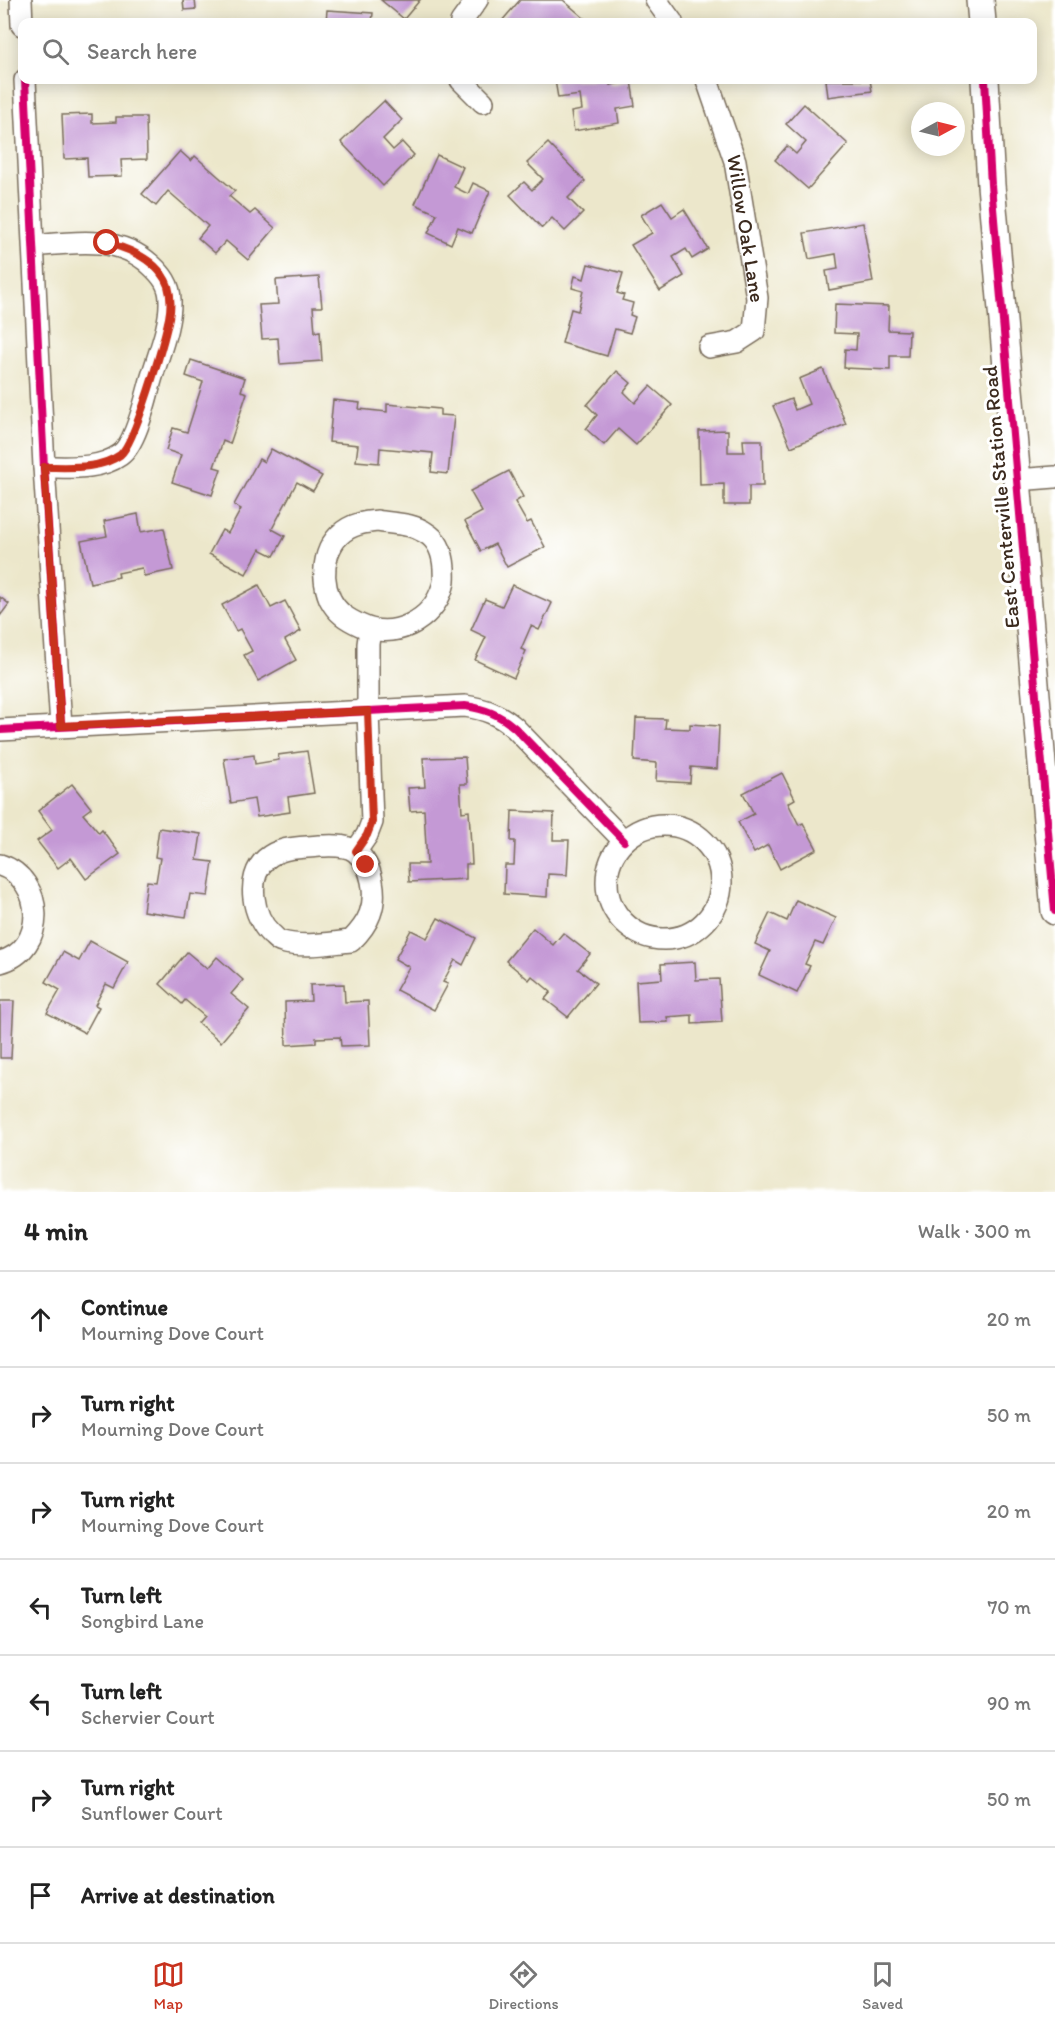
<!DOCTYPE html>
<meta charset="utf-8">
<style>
:root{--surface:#fff;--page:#f6f6f6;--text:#222;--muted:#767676;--line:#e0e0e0;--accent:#c8321e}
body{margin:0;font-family:Itim,sans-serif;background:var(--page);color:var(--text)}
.compass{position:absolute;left:911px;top:102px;width:54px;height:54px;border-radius:50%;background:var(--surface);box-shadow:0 3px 15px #0003;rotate:83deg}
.stop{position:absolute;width:18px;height:18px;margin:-14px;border:4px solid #c8321e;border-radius:50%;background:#fff}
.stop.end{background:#c8321e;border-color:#fff;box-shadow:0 2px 6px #0008}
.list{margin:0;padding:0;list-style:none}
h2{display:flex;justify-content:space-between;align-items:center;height:78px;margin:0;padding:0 24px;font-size:26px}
h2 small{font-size:20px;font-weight:400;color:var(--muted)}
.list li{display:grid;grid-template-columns:39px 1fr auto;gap:18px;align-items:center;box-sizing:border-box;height:96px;padding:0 24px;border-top:2px solid var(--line)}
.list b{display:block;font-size:22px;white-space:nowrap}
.list p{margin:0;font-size:20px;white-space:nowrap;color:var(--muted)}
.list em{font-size:20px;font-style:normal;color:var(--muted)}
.icon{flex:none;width:33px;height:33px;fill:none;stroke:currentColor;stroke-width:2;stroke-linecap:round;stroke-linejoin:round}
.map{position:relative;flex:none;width:1055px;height:1192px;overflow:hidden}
.search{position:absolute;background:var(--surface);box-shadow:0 3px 15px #0003;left:18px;right:18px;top:18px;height:66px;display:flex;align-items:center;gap:15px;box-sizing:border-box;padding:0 21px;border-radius:12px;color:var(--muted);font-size:22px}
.sheet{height:750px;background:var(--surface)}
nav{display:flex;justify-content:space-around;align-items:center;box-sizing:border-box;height:84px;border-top:2px solid var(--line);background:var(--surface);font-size:16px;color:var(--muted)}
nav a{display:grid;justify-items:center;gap:3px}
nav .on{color:var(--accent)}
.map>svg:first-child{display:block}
</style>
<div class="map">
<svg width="1055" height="1192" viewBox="0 0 1055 1192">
<rect width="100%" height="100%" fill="#fff"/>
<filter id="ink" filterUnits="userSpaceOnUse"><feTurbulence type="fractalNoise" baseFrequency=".0167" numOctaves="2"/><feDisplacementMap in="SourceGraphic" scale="12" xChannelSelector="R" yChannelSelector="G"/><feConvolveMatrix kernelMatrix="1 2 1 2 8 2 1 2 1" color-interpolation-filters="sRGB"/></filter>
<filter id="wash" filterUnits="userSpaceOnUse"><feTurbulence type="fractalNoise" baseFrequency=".008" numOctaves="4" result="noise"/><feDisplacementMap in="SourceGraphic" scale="24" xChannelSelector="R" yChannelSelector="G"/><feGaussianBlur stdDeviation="1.35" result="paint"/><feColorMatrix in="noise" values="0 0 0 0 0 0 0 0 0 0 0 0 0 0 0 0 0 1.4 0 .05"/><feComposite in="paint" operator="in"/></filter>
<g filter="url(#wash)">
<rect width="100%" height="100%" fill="#ece7cb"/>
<g id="blocks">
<g fill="#c499d5">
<polygon points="183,0 195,0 196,9 184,10"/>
<polygon points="381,0 420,0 404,19"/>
<polygon points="520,0 563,0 584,18 580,22 539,22 537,21 536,22 501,22"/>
<polygon points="327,10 373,13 372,22 326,22"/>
<polygon points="555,80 609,80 610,85 631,81 635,106 617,109 619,123 574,131 571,112 582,110 580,95 558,98"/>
<polygon points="826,80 870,80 872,91 828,97"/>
<polygon points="384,101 402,120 383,139 393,150 402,142 414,155 383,186 341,142"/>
<polygon points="804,104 848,144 808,189 775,160 787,146 796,154 806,142 786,124"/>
<polygon points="92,114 92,123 116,122 116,117 146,117 147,159 121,160 122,176 88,177 87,158 64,159 62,115"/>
<polygon points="548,143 585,181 568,198 583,213 565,231 552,218 542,228 510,195 524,182 532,190 543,179 527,163"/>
<polygon points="180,151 191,161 195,156 235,191 229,196 250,214 255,210 275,228 248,260 226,241 215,253 198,238 208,226 168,191 156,206 142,194"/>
<polygon points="437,155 463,167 454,187 468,194 473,183 490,191 472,233 458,227 451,244 428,233 437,214 415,204"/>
<polygon points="662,202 672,217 684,209 708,249 692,259 686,249 673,257 684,276 660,291 631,245 652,233 641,215"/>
<polygon points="863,223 873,282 829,290 826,271 838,269 836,254 809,259 804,233"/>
<polygon points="588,264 623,273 617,293 624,295 622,300 633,303 630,315 635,317 630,333 615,329 607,356 562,343 571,309 578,311 583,291 572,288 575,276 584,279"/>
<polygon points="319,277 322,307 313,307 315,332 320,331 322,361 280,364 278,338 262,339 259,305 278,304 276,280"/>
<polygon points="835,304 889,306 888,330 909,331 908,356 890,356 890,370 844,368 845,349 856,350 857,334 834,333"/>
<polygon points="191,360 245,378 241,391 247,393 230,444 223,441 214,467 221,469 212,495 172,482 181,455 166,450 173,428 187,432 203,382 186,376"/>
<polygon points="823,369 846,424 791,447 773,406 791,399 795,410 809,404 799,379"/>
<polygon points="617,371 631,383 624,392 635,403 650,386 672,405 636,445 618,429 604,445 586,429 597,415 587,405"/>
<polygon points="333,400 360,403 359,409 387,412 387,404 440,409 440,415 454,416 448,474 431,472 433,453 380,448 379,463 356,461 358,445 329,442"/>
<polygon points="728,430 728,452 744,452 743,440 762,440 763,486 749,486 749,505 724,505 724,484 700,485 699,431"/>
<polygon points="271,449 322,476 313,491 297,482 272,529 285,536 274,556 260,549 246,574 209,554 222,530 228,533 241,509 234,505 259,459 264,462"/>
<polygon points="509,471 523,497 515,502 527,523 531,521 545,547 507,567 495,544 481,551 465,521 482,512 470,491"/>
<polygon points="138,514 141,532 164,528 173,570 144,576 142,568 118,573 119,577 90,583 81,541 107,536 104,521"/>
<polygon points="259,585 271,608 285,601 301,631 285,640 296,660 258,681 244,655 252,651 240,629 236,631 222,605"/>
<polygon points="512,585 552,603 539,630 531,626 521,649 526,651 514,678 475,660 486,637 471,630 485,599 502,606"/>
<polygon points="0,597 9,604 0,616"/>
<polygon points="636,718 666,719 665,728 690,729 690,724 719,726 717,769 691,767 690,783 656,781 657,763 634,761"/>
<polygon points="307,751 314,793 288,797 290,812 257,817 254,799 231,803 224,759 254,755 255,764 279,760 278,755"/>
<polygon points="465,757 467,784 460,784 462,812 469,811 472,864 466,864 466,879 409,882 408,864 427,864 424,810 410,811 408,788 425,787 423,758"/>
<polygon points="782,773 795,799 788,803 799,825 803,823 817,849 780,869 768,845 754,853 738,822 754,814 743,793"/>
<polygon points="72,784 91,808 83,814 99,833 102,830 120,854 86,879 71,858 58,868 37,841 52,830 38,811"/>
<polygon points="512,811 554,813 553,840 569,840 567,875 548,874 547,897 504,894 505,865 514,865 515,841 511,841"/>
<polygon points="159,828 201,834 197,860 213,862 208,896 190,894 186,917 143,911 147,881 156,882 160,858 155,857"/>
<polygon points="796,900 836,918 823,945 815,942 805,964 810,966 797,993 759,975 770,951 755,944 770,913 787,921"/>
<polygon points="438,918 476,938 463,965 455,960 443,982 448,984 434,1010 396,990 409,967 395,959 411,930 427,938"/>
<polygon points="533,928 553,945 563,933 590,954 578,969 596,983 568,1017 545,999 551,992 532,976 529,980 506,961"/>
<polygon points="90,941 128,962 114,988 106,984 95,1005 99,1007 85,1033 47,1013 60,990 46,982 63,952 79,961"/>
<polygon points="187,952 207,969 217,957 243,980 231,994 249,1009 221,1042 198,1023 204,1016 185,1000 182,1004 160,984"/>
<polygon points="695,962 696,980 719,979 722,1022 692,1024 692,1015 667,1017 668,1022 638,1023 636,981 662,979 661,964"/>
<polygon points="344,984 345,1002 368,1001 370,1045 341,1046 340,1037 316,1038 316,1043 286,1045 285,1002 311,1001 310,985"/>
<polygon points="0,1001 14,1001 11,1058 0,1058"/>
</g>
</g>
</g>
<g filter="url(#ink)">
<use href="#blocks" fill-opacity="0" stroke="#796c5b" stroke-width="1.5"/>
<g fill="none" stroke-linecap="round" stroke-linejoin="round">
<g stroke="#796c5b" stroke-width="24">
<g id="minor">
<polyline points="21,0 22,25"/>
<polyline points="656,0 672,22"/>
<polyline points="461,22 477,0"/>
<polyline points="25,80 44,467 61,726"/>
<polyline points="461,80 483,102"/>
<path id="s1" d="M 707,80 L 735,161 L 757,298 L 754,331 L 737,342 L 709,347"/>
<path d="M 34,246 C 75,242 119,235 151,265 C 162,275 170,285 170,300 C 171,326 158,355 151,380 C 146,398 136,444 120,455 C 99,470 69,467 44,467"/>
<polyline points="1017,480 1055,477"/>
<path d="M 377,521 C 394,524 412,523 426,533 C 438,540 443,554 444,568 C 444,574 445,580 443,586 C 433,621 393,641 360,625 C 347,619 337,613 330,599 C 318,571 326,533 359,524 C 365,522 371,522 377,521 Z"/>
<path d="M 0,730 L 465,706 C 485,709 499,714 515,728 L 624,841"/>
<circle cx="664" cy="882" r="57"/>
<path d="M 319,846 C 331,846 347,844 356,852 C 373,866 377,895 370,914 C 366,925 359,933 351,941 C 329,943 304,948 282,942 C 277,941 275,937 271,934 C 253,917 245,878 266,859 C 281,846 301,848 319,846 Z"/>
<polyline points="356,851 367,835 372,822 368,711 368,644 370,630"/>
<path d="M 0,865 C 45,879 48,950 0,962"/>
</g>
</g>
<g stroke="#796c5b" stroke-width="30">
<g id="tertiary">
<polyline points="980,0 982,22"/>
<polyline points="985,80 991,185 1055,911"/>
</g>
</g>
<use href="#minor" stroke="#fff" stroke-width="21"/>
<use href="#tertiary" stroke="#fff" stroke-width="27"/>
<g stroke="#fff" stroke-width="11">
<g id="cycleway">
<polyline points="25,80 44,467 61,726"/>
<polyline points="985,80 991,185 1055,911"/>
<path d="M 0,730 L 465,706 C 485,709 499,714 515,728 L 624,841"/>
</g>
</g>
<use href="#cycleway" stroke="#d6006c" stroke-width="8"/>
</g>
</g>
<g fill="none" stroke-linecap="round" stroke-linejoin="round" filter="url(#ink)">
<path stroke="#c8321e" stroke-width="8" d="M 107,243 C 130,249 159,261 168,286 C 171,296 171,308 169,318 C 164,341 135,444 120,455 C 99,470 69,467 44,467 L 61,726 L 368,711 L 372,822 L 367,835 L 356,851 L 366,865"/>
</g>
<g text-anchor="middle" stroke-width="6" stroke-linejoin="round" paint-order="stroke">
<g font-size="21" fill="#3b2a1e" stroke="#fff">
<text dy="7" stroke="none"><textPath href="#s1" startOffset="154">Willow Oak Lane</textPath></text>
<text transform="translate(1001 497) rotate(-95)" y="7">East Centerville Station Road</text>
</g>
</g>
</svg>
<svg class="compass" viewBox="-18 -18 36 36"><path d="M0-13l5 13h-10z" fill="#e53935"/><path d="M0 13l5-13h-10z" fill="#767676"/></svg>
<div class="stop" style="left:107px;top:243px"></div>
<div class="stop end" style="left:366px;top:865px"></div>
<div class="search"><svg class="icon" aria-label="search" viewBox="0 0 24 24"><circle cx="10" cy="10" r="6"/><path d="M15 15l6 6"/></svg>Search here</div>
</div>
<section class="sheet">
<h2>4 min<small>Walk · 300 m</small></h2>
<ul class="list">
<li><svg class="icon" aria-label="ahead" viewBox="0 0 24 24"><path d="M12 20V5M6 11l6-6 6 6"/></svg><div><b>Continue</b><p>Mourning Dove Court</p></div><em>20 m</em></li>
<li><svg class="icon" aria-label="right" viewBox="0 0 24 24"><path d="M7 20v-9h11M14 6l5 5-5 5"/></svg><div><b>Turn right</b><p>Mourning Dove Court</p></div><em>50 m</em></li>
<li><svg class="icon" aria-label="right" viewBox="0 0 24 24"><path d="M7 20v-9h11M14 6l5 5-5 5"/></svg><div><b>Turn right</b><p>Mourning Dove Court</p></div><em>20 m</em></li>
<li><svg class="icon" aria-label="left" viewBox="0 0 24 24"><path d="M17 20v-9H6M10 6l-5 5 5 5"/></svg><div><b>Turn left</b><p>Songbird Lane</p></div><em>70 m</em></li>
<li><svg class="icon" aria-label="left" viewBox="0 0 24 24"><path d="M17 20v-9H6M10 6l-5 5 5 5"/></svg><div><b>Turn left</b><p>Schervier Court</p></div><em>90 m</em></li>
<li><svg class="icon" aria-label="right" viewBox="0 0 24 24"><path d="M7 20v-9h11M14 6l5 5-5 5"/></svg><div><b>Turn right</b><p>Sunflower Court</p></div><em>50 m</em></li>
<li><svg class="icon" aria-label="arrive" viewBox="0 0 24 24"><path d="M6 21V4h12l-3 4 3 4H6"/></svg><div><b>Arrive at destination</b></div></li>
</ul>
</section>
<nav>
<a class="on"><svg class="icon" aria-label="map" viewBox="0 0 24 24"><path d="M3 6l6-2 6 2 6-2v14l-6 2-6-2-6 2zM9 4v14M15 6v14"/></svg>Map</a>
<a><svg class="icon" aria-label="directions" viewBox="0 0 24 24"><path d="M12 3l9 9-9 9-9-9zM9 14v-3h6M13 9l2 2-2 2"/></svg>Directions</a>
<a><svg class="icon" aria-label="saved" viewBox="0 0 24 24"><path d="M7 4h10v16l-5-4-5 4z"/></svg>Saved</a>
</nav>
